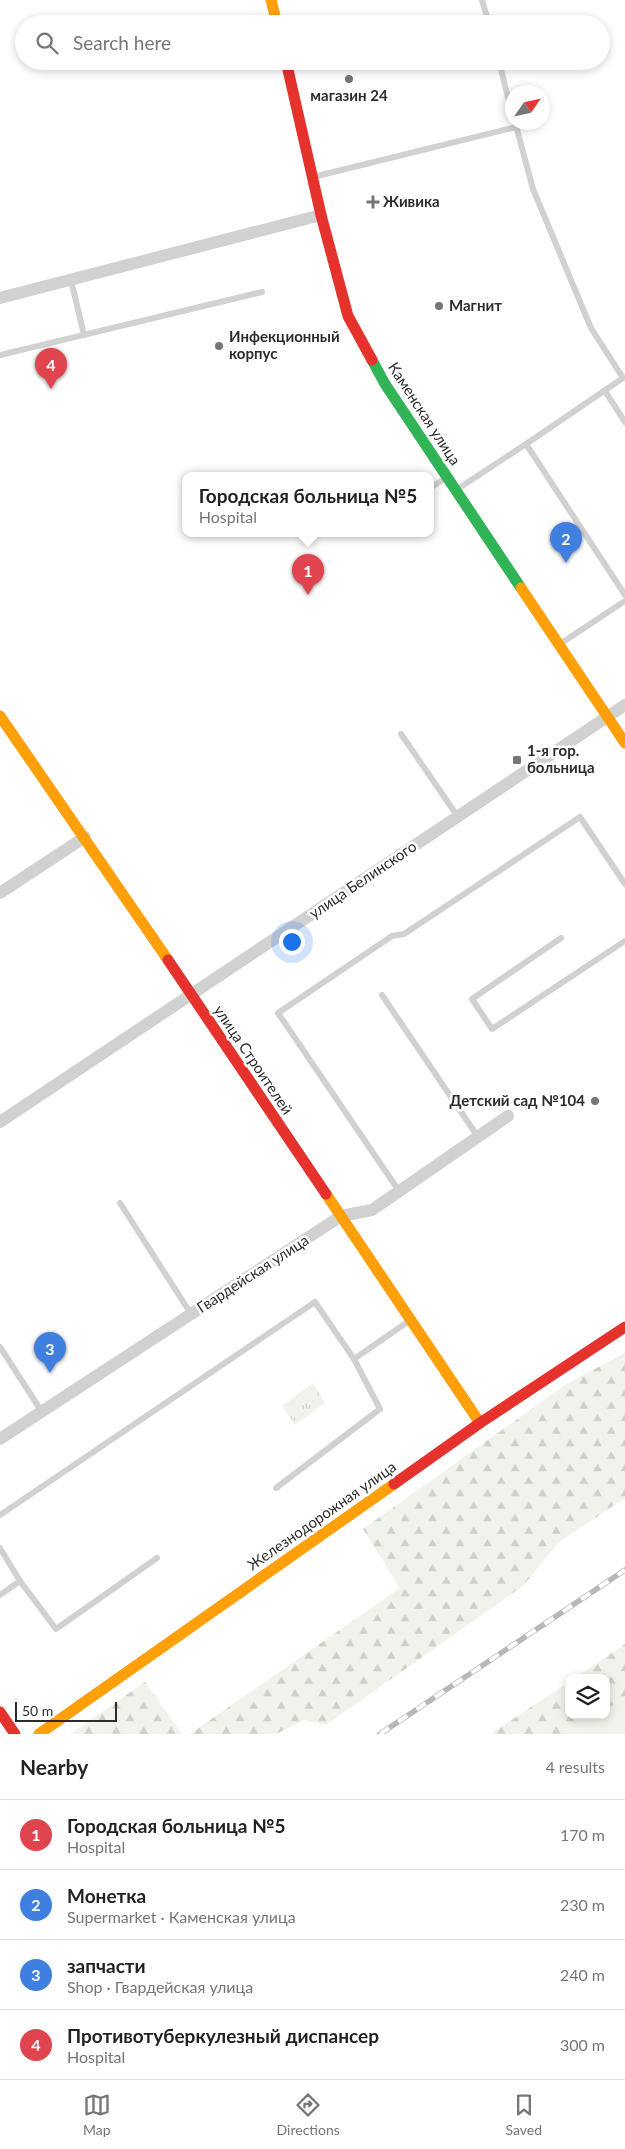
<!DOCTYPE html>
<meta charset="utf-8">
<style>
:root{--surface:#fff;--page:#f2f2f2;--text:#222;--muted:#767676;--line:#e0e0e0;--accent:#767676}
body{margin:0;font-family:Lato,sans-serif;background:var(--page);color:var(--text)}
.controls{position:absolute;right:15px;bottom:15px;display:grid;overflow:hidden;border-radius:10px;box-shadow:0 2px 8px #0003}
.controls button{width:45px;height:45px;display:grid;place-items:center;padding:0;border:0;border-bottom:1px solid var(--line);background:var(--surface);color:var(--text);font:25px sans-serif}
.compass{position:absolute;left:505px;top:85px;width:45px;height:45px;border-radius:50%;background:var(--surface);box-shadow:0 2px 8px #0003;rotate:56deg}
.scale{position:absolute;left:15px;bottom:12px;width:102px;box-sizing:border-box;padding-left:5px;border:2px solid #2c2c2c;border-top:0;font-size:14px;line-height:18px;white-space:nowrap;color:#2c2c2c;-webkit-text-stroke:4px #fff;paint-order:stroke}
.you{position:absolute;left:291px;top:941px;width:18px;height:18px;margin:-12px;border:4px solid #fff;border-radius:50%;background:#1a73e8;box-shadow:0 0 0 8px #1a73e833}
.badge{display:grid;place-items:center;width:32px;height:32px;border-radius:50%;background:var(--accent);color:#fff;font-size:16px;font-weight:700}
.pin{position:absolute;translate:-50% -41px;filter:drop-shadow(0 1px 2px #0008)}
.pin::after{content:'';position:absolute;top:26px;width:18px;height:15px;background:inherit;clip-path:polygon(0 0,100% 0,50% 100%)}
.popup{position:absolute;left:182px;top:472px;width:252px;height:65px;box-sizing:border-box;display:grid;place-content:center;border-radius:10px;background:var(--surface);filter:drop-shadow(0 1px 4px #0005);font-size:16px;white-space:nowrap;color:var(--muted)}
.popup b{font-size:19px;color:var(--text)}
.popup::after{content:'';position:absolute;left:50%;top:100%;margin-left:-10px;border:10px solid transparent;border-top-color:var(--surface)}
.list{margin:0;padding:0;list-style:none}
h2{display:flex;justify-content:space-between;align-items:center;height:65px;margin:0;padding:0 20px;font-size:21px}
h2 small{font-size:16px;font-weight:400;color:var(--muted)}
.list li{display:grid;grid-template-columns:32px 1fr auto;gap:15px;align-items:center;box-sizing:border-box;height:70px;padding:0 20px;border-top:1px solid var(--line)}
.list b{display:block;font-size:19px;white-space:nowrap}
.list p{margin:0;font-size:16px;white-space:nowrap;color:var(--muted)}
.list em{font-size:16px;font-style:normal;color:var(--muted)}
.icon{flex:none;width:28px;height:28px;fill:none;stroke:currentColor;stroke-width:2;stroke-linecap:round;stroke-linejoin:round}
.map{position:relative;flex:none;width:625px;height:1734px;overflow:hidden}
.search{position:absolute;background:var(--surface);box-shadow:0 2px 8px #0003;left:15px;right:15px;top:15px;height:55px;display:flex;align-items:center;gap:12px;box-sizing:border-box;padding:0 18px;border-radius:28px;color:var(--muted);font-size:19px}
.sheet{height:345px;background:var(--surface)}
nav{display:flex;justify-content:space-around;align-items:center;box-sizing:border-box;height:70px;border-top:1px solid var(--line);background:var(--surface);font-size:14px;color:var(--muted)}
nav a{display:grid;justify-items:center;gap:2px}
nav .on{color:var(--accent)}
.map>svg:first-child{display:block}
</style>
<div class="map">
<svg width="625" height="1734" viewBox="0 0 625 1734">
<defs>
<pattern id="grass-tufts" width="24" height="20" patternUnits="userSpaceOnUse" patternTransform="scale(1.25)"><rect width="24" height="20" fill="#f0f3eb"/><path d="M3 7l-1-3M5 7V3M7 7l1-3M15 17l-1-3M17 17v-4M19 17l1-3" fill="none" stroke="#ced0ca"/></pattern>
<pattern id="forest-firs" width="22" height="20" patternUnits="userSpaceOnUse" patternTransform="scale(1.25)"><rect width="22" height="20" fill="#f0f3eb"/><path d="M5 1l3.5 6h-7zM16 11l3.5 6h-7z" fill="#ced0ca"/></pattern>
</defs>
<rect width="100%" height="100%" fill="#fff"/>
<polygon fill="url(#grass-tufts)" points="313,1383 325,1403 295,1425 282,1406"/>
<g fill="url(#forest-firs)">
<polygon points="625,1353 625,1498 558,1543 523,1586 326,1725 304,1720 276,1734 190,1734 400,1588 363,1529 568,1383"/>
<polygon points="625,1644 625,1697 606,1710 606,1678 575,1678"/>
<polygon points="145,1682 182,1734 70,1734"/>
<polygon points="569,1682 569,1715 599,1715 571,1734 490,1734"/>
</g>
<polygon fill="#f0f3eb" points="625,1697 625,1734 571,1734 599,1715 606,1715 606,1710"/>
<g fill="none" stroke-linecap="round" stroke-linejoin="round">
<g stroke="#d1d1d1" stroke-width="6">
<polyline points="482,0 489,24"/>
<polyline points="499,61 512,114"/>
<polyline points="515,122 533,189 591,328 623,378 526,444"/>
<polyline points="313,177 516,127"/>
<polyline points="71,280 84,335"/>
<polyline points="0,355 262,292"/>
<polyline points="605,391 625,422"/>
<polyline points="430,488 446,478"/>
<polyline points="456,490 526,444 625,595"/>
<polyline points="560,644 625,601"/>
<polyline points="401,734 458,817"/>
<polyline points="561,938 472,999 492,1029 625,941"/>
<polyline points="382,995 478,1137"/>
<polyline points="399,1191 278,1013 392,936 404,934 580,817 625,884"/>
<polyline points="120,1203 191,1314"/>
<polyline points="0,1347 42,1412"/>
<polyline points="354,1359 409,1321"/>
<polyline points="0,1515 315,1302 354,1359 380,1409 276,1488"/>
<polyline points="0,1548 20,1581 56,1629 157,1558"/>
<polyline points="0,1595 20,1581"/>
</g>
<g stroke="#d1d1d1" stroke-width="12">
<polyline points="0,298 321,215"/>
<polyline points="0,893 85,837"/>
<polyline points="0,1122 625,705"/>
<polyline points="0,1439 341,1216 372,1210 508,1116"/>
</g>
<polyline stroke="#30b455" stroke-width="11" points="372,360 385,384 521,588"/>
<g stroke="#ff9f0a" stroke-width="11">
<polyline points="271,0 277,24"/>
<polyline points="521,588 625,743"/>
<polyline points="0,716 168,960"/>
<polyline points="326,1194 480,1423"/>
<polyline points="39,1734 394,1484"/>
</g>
<g stroke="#e5322d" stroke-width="11">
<polyline points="286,61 321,215 348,316 372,360"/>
<polyline points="168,960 326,1194"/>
<polyline points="394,1484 480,1423 625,1327"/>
<polyline points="0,1712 15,1734"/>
</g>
<g stroke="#b8b8b8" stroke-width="5.5">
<polyline id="rail" points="380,1734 625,1570"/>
</g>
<use href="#rail" stroke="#fff" stroke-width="4" stroke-dasharray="11" stroke-linecap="butt"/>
</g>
<g fill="#767676" stroke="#fff" stroke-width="2">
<circle cx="349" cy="79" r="5"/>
<path d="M370.5 194.5h5v5h5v5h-5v5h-5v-5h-5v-5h5z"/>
<circle cx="439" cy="306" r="5"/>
<circle cx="219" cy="346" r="5"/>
<rect x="512" y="755" width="10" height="10" rx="2.5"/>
<circle cx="595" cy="1101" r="5"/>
</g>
<g text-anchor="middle" stroke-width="5" stroke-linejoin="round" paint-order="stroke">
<g font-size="15" font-weight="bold" fill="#2c2c2c" stroke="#fff" text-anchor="start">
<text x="349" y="101" text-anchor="middle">магазин 24</text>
<text x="383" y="207">Живика</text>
<text x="449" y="311">Магнит</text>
<text x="229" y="342">Инфекционный<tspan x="229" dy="17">корпус</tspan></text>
<text x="527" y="756">1-я гор.<tspan x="527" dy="17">больница</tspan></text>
<text x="585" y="1106" text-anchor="end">Детский сад №104</text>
</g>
<g font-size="15" fill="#2c2c2c" stroke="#fff">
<text transform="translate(424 414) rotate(57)" y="5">Каменская улица</text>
<text transform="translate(363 880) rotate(-34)" y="5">улица Белинского</text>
<text transform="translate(253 1060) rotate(56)" y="5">улица Строителей</text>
<text transform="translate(253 1274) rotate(-33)" y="5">Гвардейская улица</text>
<text transform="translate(322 1516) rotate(-35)" y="5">Железнодорожная улица</text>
</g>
</g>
</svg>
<div class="controls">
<button><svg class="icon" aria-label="layers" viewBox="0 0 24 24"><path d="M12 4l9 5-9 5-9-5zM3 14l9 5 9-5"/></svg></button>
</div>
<svg class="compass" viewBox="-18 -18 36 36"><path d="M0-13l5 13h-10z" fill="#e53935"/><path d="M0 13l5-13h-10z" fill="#767676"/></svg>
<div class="scale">50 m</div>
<div class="you"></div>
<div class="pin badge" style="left:308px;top:595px;background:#e0444e">1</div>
<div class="popup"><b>Городская больница №5</b>Hospital</div>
<div class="pin badge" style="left:566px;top:563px;background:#3f7fe0">2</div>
<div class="pin badge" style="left:50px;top:1373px;background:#3f7fe0">3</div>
<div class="pin badge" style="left:51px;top:389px;background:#e0444e">4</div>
<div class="search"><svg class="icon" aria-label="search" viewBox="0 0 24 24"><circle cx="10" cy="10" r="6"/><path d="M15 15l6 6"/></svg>Search here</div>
</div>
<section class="sheet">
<h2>Nearby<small>4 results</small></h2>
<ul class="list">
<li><span class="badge" style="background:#e0444e">1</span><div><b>Городская больница №5</b><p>Hospital</p></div><em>170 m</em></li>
<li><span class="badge" style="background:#3f7fe0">2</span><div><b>Монетка</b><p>Supermarket · Каменская улица</p></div><em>230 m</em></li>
<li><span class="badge" style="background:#3f7fe0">3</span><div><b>запчасти</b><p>Shop · Гвардейская улица</p></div><em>240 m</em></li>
<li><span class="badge" style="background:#e0444e">4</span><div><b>Противотуберкулезный диспансер</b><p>Hospital</p></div><em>300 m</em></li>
</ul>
</section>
<nav>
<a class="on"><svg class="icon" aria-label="map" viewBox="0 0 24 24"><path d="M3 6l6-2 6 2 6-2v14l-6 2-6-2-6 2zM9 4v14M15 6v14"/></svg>Map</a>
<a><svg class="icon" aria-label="directions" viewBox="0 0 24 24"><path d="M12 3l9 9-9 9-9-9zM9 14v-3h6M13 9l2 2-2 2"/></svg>Directions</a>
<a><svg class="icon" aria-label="saved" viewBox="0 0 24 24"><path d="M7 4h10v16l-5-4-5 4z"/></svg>Saved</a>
</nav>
